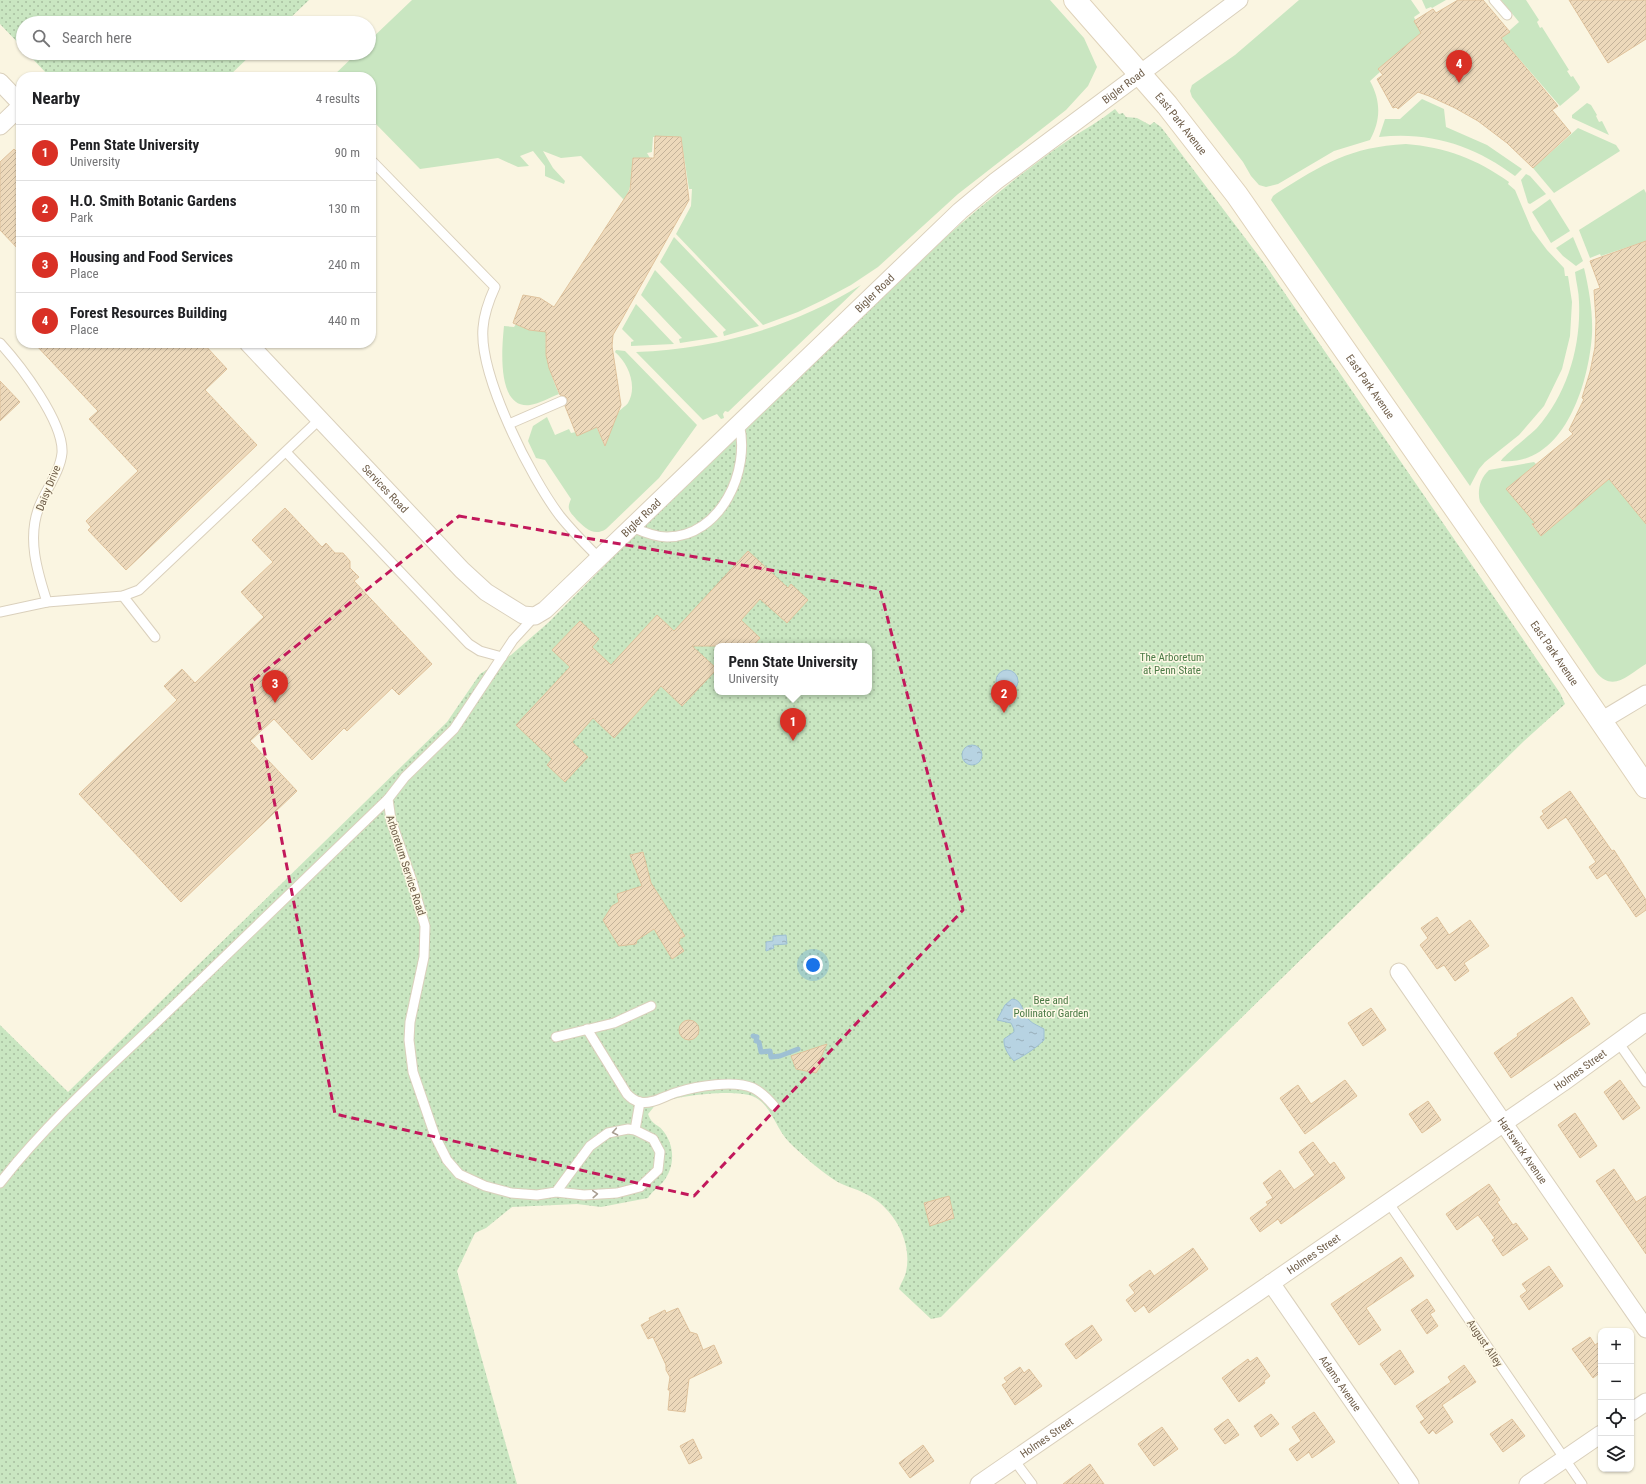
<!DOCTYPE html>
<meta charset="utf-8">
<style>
:root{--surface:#fff;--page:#f6f6f6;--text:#202124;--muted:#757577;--line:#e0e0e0;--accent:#d93025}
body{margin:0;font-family:"Roboto Condensed",sans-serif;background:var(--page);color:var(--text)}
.controls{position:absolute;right:12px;bottom:12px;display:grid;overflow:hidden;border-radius:8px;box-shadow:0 1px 3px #0004}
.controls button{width:36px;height:36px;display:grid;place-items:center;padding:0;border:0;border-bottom:1px solid var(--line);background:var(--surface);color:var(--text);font:20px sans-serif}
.you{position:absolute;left:813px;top:965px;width:14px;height:14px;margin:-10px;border:3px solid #fff;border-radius:50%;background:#1a73e8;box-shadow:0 0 0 6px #1a73e833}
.badge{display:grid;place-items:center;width:26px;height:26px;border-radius:50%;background:var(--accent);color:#fff;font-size:13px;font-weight:700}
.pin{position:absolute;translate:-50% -33px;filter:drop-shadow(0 1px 2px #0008)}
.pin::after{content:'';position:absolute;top:21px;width:14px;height:12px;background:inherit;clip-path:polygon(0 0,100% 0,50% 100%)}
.popup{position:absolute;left:714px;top:643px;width:158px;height:52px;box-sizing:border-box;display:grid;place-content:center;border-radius:8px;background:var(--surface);filter:drop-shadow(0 1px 3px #0005);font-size:13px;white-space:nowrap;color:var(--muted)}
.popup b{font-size:15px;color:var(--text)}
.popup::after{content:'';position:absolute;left:50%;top:100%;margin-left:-8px;border:8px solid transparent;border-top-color:var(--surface)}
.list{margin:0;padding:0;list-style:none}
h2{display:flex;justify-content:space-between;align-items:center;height:52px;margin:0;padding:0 16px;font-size:17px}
h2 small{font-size:13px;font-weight:400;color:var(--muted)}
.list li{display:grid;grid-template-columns:26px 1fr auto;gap:12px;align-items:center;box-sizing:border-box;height:56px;padding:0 16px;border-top:1px solid var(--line)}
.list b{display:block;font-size:15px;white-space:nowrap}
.list p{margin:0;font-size:13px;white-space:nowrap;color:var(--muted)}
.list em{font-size:13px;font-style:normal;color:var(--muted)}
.icon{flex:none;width:22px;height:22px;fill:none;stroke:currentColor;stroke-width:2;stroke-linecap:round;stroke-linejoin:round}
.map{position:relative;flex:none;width:1646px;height:1484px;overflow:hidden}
.search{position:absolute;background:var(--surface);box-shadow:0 1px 3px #0004;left:16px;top:16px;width:360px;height:44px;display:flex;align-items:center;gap:10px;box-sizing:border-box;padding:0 14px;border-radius:22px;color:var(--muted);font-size:15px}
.panel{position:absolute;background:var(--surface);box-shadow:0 1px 3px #0004;left:16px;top:72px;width:360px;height:276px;border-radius:16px}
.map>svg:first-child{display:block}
</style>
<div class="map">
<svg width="1646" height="1484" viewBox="0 0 1646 1484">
<defs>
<pattern id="park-dots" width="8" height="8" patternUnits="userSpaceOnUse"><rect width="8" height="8" fill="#c9e6c1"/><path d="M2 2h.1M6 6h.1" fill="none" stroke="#a7be9f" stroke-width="1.8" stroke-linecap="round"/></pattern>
<pattern id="water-ripples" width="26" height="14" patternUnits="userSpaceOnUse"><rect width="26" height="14" fill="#b7d3e2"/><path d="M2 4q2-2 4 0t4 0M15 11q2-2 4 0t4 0" fill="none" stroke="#99aeb9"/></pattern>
<pattern id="building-hatch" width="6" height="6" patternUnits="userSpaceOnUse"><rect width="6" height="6" fill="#edd9bb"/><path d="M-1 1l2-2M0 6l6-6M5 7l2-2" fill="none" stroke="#c4b39a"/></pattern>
</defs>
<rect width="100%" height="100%" fill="#faf5e1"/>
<g fill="#c9e6c1">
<path d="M 412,0 L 1050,0 L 1084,38 L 1097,67 L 1088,86 L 1066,110 L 958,194 L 878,267 L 851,285 L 823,300 L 798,312 L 763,325 L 676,234 L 691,206 L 692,189 L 689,189 L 681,137 L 653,137 L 652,152 L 647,153 L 650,158 L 633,158 C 632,174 633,186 624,200 L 581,156 L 561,158 L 543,151 L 553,168 L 565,181 L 564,184 L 545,176 L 545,166 L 533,151 L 520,156 L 529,166 L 518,167 L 498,158 L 420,169 L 371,119 L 371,77 L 332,77 L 357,53 L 369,53 L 369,41 Z"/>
<path d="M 1299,0 L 1411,0 L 1420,13 L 1414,17 L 1421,33 L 1378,69 L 1380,72 L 1370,81 C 1381,101 1381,120 1370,140 L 1334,151 L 1278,184 L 1266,187 L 1259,185 L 1251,176 L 1243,162 L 1192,97 L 1190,91 L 1192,85 L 1235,55 Z"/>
<polygon points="1422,0 1446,0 1432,8 1431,7 1426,9"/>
<polygon points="1501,0 1526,0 1539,20 1537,22 1540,28 1542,27 1569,70 1567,71 1571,77 1573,76 1580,87 1579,90 1560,106 1501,38 1519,22"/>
<path d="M 1422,99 L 1444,109 L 1446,127 L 1487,145 L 1522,169 L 1515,176 C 1475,146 1430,131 1379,137 L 1385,119 L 1400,119 Z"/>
<polygon points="1587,103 1591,105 1597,115 1596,116 1599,122 1602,121 1609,135 1572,118 1572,115"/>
<polygon points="1578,128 1616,145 1620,151 1554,193 1533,168"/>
<path d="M 1406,144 C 1445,147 1477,159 1509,182 L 1508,184 L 1515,190 L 1532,230 L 1547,250 L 1564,268 L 1565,276 L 1568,276 L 1572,302 L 1570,336 L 1562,369 L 1544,406 L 1519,435 L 1485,462 L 1479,469 L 1470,486 L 1271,200 L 1273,196 L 1277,193 C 1323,164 1350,147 1406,144 Z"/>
<polygon points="1526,174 1530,176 1546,194 1530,204 1528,203 1521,180"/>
<polygon points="1644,189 1646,193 1646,241 1601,256 1600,254 1590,258 1579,230"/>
<polygon points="1550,199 1570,231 1551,243 1532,212"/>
<polygon points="674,237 759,326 724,336 723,332 726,330 660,262"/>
<polygon points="1573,237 1583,261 1576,266 1563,256 1556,248"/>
<path d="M 1584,268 C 1589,289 1593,312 1592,334 C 1589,383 1564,467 1501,461 C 1503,456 1530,435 1537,428 C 1567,394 1581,347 1579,302 C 1579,292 1576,282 1575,272 Z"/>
<polygon points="655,270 718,337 680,343 679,339 682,338 641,295"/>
<path d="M 861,285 L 728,412 L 725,411 L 723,414 L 724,418 L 721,419 L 717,414 L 703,420 L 636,352 C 717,349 792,327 861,285 Z"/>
<polygon points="636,304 674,344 631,346 631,342 634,341 622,329"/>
<path d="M 516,324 L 529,330 L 539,331 L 542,324 L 547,326 C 543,352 549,370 559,394 C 551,397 539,404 530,405 C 496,409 502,347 504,326 L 514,327 Z"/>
<path d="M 616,350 L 625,351 L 697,425 L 659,478 L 606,529 C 594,537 585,528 576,519 C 574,516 570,513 569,509 C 568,505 570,502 571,499 L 545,460 L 536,458 L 528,441 L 533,426 L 547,417 L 555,435 L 569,429 L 571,433 L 576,432 L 577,435 L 593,429 L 595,424 L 605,446 C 609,435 612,423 618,413 C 620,409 625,407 628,403 C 638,386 628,363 615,352 Z"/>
<path d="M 1534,462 L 1536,464 L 1507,489 L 1535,523 L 1532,525 L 1541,536 L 1609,479 L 1646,524 L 1646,664 C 1628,675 1613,693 1596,672 L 1480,502 C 1477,491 1480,478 1489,470 Z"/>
</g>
<g fill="url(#park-dots)" fill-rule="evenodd">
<polygon points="0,0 309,0 285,23 23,23 23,48 0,24"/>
<polygon points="27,53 253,53 228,77 50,77"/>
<path d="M 1115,109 L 1119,114 L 1123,113 L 1126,117 L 1137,118 L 1150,125 L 1154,122 L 1161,127 L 1264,263 L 1560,693 L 1565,704 L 1524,741 L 1136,1121 L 941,1317 L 931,1319 L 899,1289 C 901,1283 905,1277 906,1272 C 913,1241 893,1207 866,1194 C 855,1188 843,1186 833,1179 C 818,1169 802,1155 789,1142 C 775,1128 771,1103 752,1096 C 735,1089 672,1095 656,1105 C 653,1107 651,1111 648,1114 C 653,1127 658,1123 664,1132 C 675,1147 675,1167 663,1182 C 658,1188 652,1191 648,1198 L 601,1207 L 577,1204 L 512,1207 L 486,1228 L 475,1233 L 457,1271 L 517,1484 L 0,1484 L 0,1025 L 68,1092 L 447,722 L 480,674 L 511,655 L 549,622 L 624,546 L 940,242 C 980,207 1022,172 1067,141 C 1083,130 1100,121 1115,109 ZM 717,646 L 869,646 L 869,692 L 717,692 Z"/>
</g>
<g fill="url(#water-ripples)" stroke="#9ec0d3">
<circle cx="1007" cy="681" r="11"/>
<circle cx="972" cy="755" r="10"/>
<polygon points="786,935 787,944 773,945 774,948 766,951 766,942 773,941 773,936"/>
<path d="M 1012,999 C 1023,999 1022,1014 1029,1020 C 1033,1024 1039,1026 1044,1029 L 1044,1040 C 1035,1049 1025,1055 1014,1061 C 1009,1056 1003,1047 1004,1039 L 1014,1032 L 1014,1029 L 1011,1023 L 997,1020 L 1005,1005 Z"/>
</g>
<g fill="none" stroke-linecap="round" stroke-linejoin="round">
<polyline stroke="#9ec0d3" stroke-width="5" points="753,1036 757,1037 756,1041 759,1042 761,1052 770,1051 771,1057 780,1056 798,1049"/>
</g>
<g fill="url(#building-hatch)" stroke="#dfc29c">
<polygon points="1458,0 1483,0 1510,32 1501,38 1558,106 1552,110 1571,133 1533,168 1507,143 1478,121 1455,108 1429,96 1418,92 1398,109 1396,107 1393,108 1377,79 1383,75 1378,69 1421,33 1414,21 1433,9 1436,13"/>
<polygon points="1569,0 1646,0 1646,39 1608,63"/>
<polygon points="655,136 681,137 689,200 613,335 612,346 621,405 605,446 597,427 577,436 565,406 568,399 565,396 560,395 549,368 546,355 546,332 529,330 513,323 523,295 540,298 554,307 630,190 633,158 654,158"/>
<polygon points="14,149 21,156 21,252 0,230 0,162"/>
<polygon points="1646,241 1646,524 1609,479 1541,536 1532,524 1535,523 1506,489 1573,434 1569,430 1584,399 1582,398 1590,372 1595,347 1596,321 1594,290 1600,288 1590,261"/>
<polygon points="34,343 203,343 227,369 205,390 257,445 126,570 88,530 91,527 86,521 138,471 89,419 98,411"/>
<polygon points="0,381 20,402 0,421"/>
<polygon points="285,508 322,547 326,543 335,553 343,553 350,561 350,568 359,577 354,581 432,664 399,695 392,688 347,731 344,728 312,760 274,719 250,741 297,791 181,902 79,794 177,700 164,686 182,669 195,683 264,617 241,592 273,562 252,540"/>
<polygon points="748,551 788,588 791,584 808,600 787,623 760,599 741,620 760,638 753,646 692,646 717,669 682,706 661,686 614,738 593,718 572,742 588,757 565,782 547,765 552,759 516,725 570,667 552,650 580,621 599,639 592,647 611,665 657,615 674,631"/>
<polygon points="1570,791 1612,851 1614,850 1646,900 1646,910 1636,917 1606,873 1597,879 1589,867 1596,862 1566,817 1548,829 1540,817 1544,814 1542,811"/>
<polygon points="643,852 651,883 685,936 679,939 680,941 678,942 684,951 672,959 654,929 637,940 636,944 619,946 603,920 612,906 619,902 617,894 642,886 630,855"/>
<polygon points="1437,917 1449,935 1470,920 1489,946 1464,963 1469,971 1455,981 1444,965 1437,969 1420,945 1428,938 1421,928"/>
<polygon points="1572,997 1590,1024 1511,1078 1494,1053 1518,1036 1517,1034"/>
<polygon points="1371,1008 1386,1030 1363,1046 1348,1023"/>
<circle cx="689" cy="1030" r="10"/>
<polygon points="827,1044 820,1059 820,1067 816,1073 796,1069 791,1056"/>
<polygon points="1345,1080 1357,1096 1305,1134 1280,1098 1298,1085 1311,1104"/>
<polygon points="1620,1080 1640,1108 1623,1120 1604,1092"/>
<polygon points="1428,1101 1441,1120 1422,1133 1409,1114"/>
<polygon points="1575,1113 1597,1146 1580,1158 1558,1125"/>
<polygon points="1313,1142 1330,1165 1334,1162 1345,1178 1281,1224 1278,1219 1260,1232 1250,1218 1268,1205 1266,1202 1273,1198 1263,1183 1280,1170 1294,1190 1315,1175 1299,1152"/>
<polygon points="1614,1169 1636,1202 1646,1196 1646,1254 1596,1181"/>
<polygon points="1489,1184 1500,1200 1497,1202 1513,1225 1516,1223 1528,1239 1503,1256 1492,1240 1495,1238 1478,1215 1457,1230 1446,1214"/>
<polygon points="949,1196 954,1218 930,1226 924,1203"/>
<polygon points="1193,1248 1208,1269 1149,1313 1144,1305 1135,1312 1126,1300 1135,1293 1129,1285 1150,1270 1154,1276"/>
<polygon points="1401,1257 1414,1276 1366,1308 1381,1330 1359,1345 1331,1304"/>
<polygon points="1549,1266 1563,1286 1529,1310 1520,1296 1527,1291 1522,1284"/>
<polygon points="1427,1299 1435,1311 1430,1314 1438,1326 1427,1334 1411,1310"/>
<polygon points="678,1308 690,1332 697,1334 703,1350 714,1345 722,1363 689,1379 685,1412 668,1410 670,1390 668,1390 670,1377 666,1370 666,1365 653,1337 648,1339 641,1325 650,1320 649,1318 665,1310 666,1313"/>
<polygon points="1092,1325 1102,1340 1076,1359 1065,1344"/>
<polygon points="1590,1337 1595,1345 1601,1341 1601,1372 1593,1378 1572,1349"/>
<polygon points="1400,1350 1414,1372 1395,1385 1380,1364"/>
<polygon points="1257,1357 1270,1376 1264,1381 1265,1383 1239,1402 1222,1378 1248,1359 1250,1362"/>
<polygon points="1464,1365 1476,1382 1442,1405 1453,1422 1436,1434 1433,1430 1429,1434 1420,1422 1425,1419 1416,1406 1451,1382 1448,1377"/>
<polygon points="1020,1367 1024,1373 1029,1369 1042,1386 1015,1405 1002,1385 1007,1382 1004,1378"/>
<polygon points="1314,1412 1335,1442 1312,1458 1309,1452 1297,1461 1289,1449 1301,1441 1292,1427"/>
<polygon points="1271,1414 1279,1424 1261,1437 1254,1426"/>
<polygon points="1228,1419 1239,1435 1225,1444 1214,1429"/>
<polygon points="1512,1419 1525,1436 1503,1452 1490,1434"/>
<polygon points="1162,1427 1178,1449 1154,1466 1138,1444"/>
<polygon points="693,1439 702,1458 689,1464 680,1446"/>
<polygon points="923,1445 934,1461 910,1478 899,1463"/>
<polygon points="1090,1464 1104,1484 1063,1484"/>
</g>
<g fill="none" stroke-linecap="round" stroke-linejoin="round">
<g stroke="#dad0bc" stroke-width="11">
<g id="service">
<polyline points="1494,0 1507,15"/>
<path d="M 371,160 L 495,287 C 489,300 484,314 483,328 C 479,376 531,478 560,516 C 572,531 586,545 599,558"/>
<path d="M 0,343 C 20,365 64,422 62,453 C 60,472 46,489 39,507 C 27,538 37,571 47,602"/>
<polyline points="509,424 562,401"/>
<polyline points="286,452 469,644 480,651 502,657"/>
<path d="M 632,527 C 643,532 655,537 667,537 C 721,537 751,470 739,424"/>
<polyline points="123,596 155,637"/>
<polyline points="0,612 47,602 123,596 139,590 320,419"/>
<polyline points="535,616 513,640 454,729 405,777 388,799 391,820 412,881 425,926 424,957 410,1022 409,1040 413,1072 435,1136 447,1160 459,1174 485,1186 511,1193 537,1195 556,1192 584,1195 617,1193 640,1187 658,1170 660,1152 653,1139 635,1130 628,1129 608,1133 590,1146 556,1192"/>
<path d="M 587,1029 L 627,1094 C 631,1098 634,1101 640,1102 C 652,1105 666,1095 678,1092 C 697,1086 734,1080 753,1088 C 761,1092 768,1099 774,1106"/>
<polyline points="556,1037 614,1023 651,1006"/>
<polyline points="1618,1042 1646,1082"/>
<polyline points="635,1130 640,1102"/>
<path d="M 0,1183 C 46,1124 102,1074 156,1023 C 233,948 311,874 388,799"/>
<polyline points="1388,1202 1582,1484"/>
<polyline points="1014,1460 1032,1484"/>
</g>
</g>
<g stroke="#dad0bc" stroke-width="19">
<g id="minor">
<polyline points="0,82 21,104"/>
<polyline points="0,126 21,106"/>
<path id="s1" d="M 248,343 L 462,570 L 486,592 L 523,615 L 535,616 L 545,610 L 960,211 L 996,181 L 1239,0"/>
<polyline points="1601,721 1646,694"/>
<path id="s2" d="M 1399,972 L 1646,1329"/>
<path id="s3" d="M 1271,1283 L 1410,1484"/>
<polyline points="1631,1412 1646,1402"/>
<path id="s4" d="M 979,1484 L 1562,1083 L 1646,1022"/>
<polyline points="1528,1484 1601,1434"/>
</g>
</g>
<g stroke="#dfd2b9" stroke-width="24">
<g id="secondary">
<path id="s5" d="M 1075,0 L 1167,105 L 1237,195 L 1487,554 L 1646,787"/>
</g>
</g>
<use href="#service" stroke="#fff" stroke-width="9"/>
<use href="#minor" stroke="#fff" stroke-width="17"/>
<use href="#secondary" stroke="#fff" stroke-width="22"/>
</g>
<defs><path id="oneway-chevron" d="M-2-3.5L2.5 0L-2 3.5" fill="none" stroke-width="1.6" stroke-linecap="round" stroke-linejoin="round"/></defs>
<g stroke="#a99e92">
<use href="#oneway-chevron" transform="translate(615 1132) rotate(169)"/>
<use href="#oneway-chevron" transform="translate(595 1194) rotate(-4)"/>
</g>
<path fill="none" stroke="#c2185b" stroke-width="3" stroke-dasharray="8 5" stroke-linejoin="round" d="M 459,516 L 880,589 L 963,910 L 694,1196 L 335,1114 L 251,682 Z"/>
<g text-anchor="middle" stroke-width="3" stroke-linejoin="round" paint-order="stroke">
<g font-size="11" fill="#6f5e4a" stroke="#fef9e6">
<text dy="4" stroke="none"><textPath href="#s1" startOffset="1193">Bigler Road</textPath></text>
<text dy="4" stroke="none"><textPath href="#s5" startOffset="163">East Park Avenue</textPath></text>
<text dy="4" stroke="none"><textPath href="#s1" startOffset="869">Bigler Road</textPath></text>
<text dy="4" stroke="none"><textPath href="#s5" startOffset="487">East Park Avenue</textPath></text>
<text transform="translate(48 488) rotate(-68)" y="4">Daisy Drive</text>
<text dy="4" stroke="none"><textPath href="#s1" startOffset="200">Services Road</textPath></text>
<text dy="4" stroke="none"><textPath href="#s1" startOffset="545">Bigler Road</textPath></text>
<text dy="4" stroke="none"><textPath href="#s5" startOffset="811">East Park Avenue</textPath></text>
<text transform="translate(406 865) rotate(72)" y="4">Arboretum Service Road</text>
<text dy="4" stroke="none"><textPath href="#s4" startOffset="730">Holmes Street</textPath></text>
<text dy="4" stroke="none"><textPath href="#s2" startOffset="217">Hartswick Avenue</textPath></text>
<text dy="4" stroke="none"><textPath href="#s4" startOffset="406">Holmes Street</textPath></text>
<text transform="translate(1485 1343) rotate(56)" y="4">August Alley</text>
<text dy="4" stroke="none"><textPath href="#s3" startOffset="122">Adams Avenue</textPath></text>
<text dy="4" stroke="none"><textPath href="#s4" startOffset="82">Holmes Street</textPath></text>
</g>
<g font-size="11" fill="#4b7a46" stroke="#fef9e6">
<text x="1172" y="661">The Arboretum<tspan x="1172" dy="13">at Penn State</tspan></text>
<text x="1051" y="1004">Bee and<tspan x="1051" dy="13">Pollinator Garden</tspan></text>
</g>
</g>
</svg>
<div class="controls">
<button>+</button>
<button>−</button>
<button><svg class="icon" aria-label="locate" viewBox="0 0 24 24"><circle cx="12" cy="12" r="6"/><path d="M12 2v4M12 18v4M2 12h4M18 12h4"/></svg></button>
<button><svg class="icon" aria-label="layers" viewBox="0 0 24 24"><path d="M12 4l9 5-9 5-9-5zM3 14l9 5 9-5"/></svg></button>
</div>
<div class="you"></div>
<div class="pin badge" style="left:793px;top:741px">1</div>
<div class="popup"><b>Penn State University</b>University</div>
<div class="pin badge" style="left:1004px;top:713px">2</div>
<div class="pin badge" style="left:275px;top:703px">3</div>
<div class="pin badge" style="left:1459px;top:83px">4</div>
<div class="search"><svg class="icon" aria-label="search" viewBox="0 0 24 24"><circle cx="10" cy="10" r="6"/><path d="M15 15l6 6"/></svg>Search here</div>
<section class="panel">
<h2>Nearby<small>4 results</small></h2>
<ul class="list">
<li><span class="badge">1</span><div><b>Penn State University</b><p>University</p></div><em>90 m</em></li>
<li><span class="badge">2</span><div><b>H.O. Smith Botanic Gardens</b><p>Park</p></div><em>130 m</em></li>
<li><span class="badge">3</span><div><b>Housing and Food Services</b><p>Place</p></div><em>240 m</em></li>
<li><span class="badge">4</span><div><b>Forest Resources Building</b><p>Place</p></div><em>440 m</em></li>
</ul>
</section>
</div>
